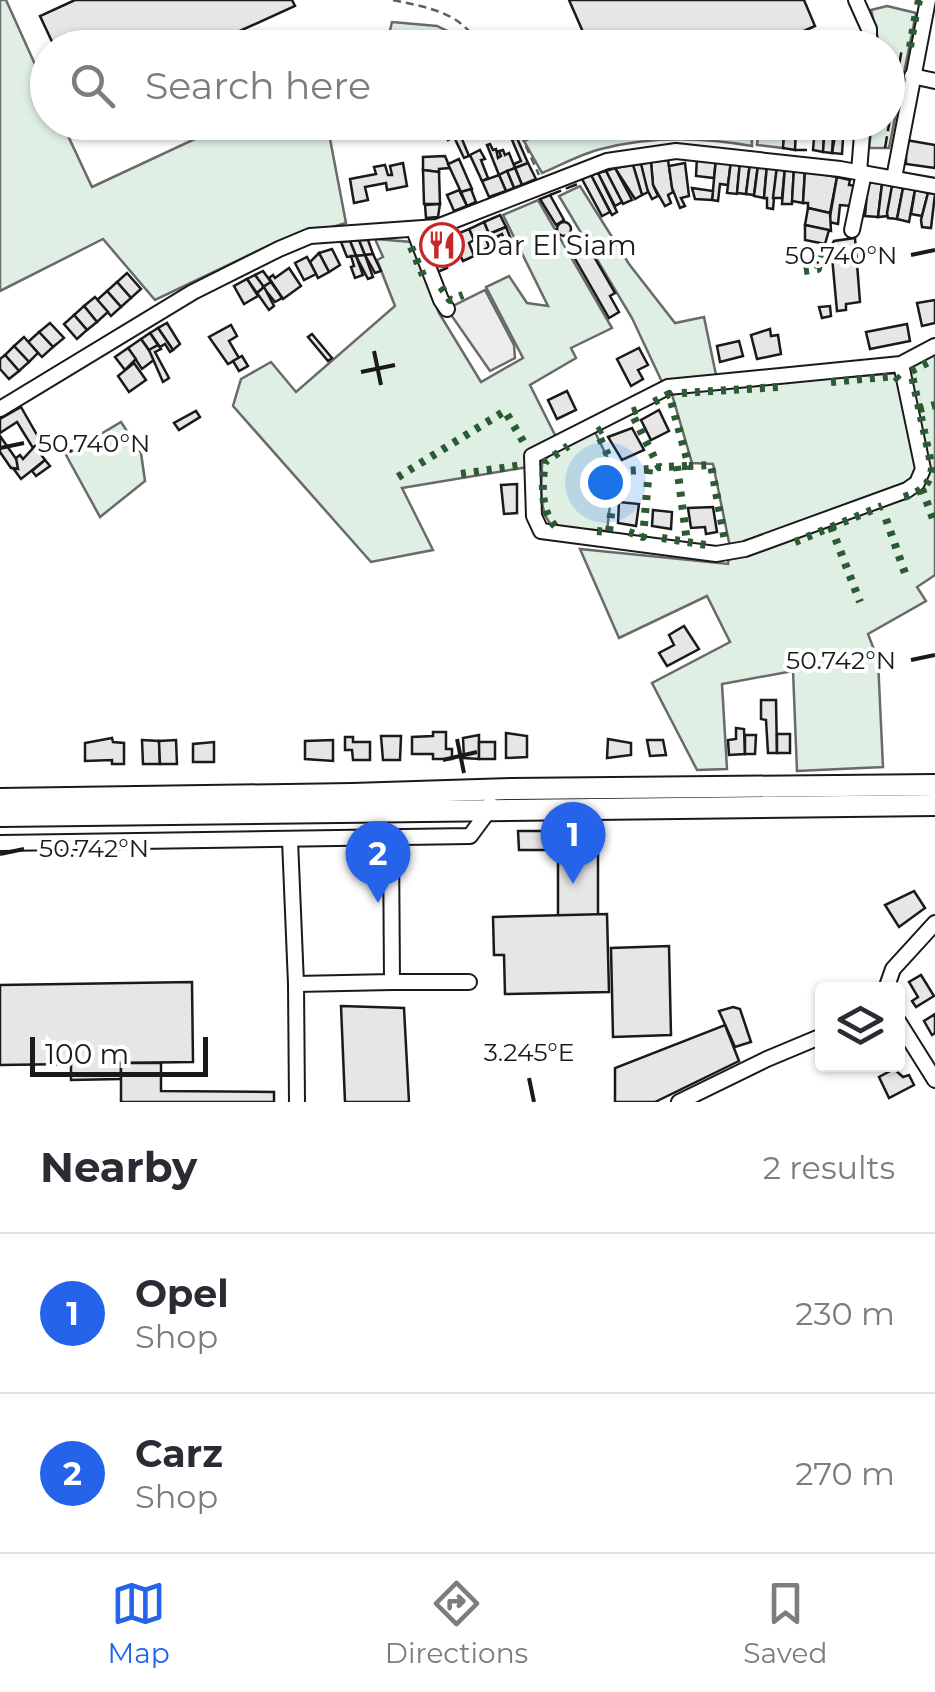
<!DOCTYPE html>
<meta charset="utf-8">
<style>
:root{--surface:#fff;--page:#f7f7f7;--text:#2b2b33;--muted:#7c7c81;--line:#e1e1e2;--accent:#2563eb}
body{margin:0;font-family:Montserrat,sans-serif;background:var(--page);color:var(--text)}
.controls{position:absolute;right:30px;bottom:30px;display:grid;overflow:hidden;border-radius:10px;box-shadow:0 2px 8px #0004}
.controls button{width:90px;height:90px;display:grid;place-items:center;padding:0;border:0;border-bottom:2px solid var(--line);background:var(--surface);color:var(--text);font:50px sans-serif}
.scale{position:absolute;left:30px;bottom:25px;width:178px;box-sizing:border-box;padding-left:10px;border:5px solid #1a1a1a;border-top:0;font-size:28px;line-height:35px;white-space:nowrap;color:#1a1a1a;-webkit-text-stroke:8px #fff;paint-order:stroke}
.you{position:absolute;left:605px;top:482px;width:35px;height:35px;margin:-25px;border:8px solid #fff;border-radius:50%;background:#1a73e8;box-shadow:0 0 0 15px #1a73e833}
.badge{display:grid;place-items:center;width:65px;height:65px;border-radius:50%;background:var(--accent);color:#fff;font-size:32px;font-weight:700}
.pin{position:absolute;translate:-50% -82px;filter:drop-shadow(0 2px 5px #0008)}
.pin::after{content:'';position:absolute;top:52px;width:35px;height:30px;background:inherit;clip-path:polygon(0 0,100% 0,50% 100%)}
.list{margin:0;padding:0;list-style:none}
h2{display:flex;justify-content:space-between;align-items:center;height:130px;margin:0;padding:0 40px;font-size:42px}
h2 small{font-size:32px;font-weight:400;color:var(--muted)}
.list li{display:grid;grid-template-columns:65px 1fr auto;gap:30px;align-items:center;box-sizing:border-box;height:160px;padding:0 40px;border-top:2px solid var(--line)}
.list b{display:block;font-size:38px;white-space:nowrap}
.list p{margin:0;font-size:32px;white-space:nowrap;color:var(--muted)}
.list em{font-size:32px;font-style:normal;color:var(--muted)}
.icon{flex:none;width:55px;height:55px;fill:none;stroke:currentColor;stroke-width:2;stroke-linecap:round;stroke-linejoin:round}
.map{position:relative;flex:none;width:935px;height:1102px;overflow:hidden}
.search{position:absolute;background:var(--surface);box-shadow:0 2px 8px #0004;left:30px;right:30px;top:30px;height:110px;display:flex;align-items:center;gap:25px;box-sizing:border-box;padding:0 35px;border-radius:55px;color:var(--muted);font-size:38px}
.sheet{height:450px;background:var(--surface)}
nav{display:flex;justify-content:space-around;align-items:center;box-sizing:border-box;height:140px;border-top:2px solid var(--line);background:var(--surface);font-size:28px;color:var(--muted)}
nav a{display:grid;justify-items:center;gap:5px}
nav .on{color:var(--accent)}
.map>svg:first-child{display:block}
</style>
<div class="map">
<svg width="935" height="1102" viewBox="0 0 935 1102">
<rect width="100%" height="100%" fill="#fff"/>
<g fill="#e0efe3" stroke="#6a6a6a" stroke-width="2.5">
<polygon points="0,0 6,0 47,91 48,122 62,123 92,187 229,123 327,123 346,223 268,246 155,300 103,239 0,291"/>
<polygon points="887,6 916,13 889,148 869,148 872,123 888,122 888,48 880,47 871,10"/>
<polygon points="392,22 437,26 478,46 386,47"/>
<path d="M 622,123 L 751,123 L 752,146 C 702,137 650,136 601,149 C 581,154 561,165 542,173 L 524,141 L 567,123 Z"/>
<polygon points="781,128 784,136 783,148 757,145 759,131"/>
<polygon points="580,186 629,264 675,323 704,317 716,375 662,382 632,318 559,196"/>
<polygon points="538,200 612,328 571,348 576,358 530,385 556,437 528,467 402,488 433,550 371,562 233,406 241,379 271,362 296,392 395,306 377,260 383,257 375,239 412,242 439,313 481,382 523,358 486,287 509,276 527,303 548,306 503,215"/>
<polygon points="935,353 935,575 917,587 926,601 868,634 878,660 883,767 797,771 793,671 722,684 727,769 697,770 652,683 730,642 707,596 619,638 580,549 728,564 730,547 713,464 692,463 671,391 898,373"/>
<polygon points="121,422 141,453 145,481 100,517 66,455"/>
<path d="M 594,430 L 614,471 L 607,531 L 553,527 C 537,510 542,485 542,462 L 556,449 Z"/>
</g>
<polygon fill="#ededed" stroke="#6a6a6a" stroke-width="2.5" points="485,290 514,345 515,358 490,371 447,309"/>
<g fill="#e6e6e6" stroke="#1a1a1a" stroke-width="2.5">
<polygon points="75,0 292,0 295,6 202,48 55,48 40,16"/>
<polygon points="569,0 804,0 815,26 766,48 590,48"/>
<polygon points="440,122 455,122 469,156 464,158 454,137 448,140"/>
<polygon points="759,122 780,122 781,128 759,131"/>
<polygon points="810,122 819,122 824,138 823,152 813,150 814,138"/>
<polygon points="837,124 844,124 842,154 832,153"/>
<polygon points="796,125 795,150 783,148 784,136 781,128"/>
<polygon points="820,126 829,127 833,137 832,153 823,152 824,138"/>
<polygon points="517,138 528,163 515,168 514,164 521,161 512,140"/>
<polygon points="906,140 935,145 935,168 906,164"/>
<polygon points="490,144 493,150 496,149 498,158 501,156 499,151 503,150 505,155 509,153 515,168 499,175 487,145"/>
<polygon points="480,150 485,159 481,160 488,178 482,181 470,155"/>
<polygon points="445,156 450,168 439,169 439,172 423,170 423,157"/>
<polygon points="697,157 716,159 714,178 696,176"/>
<polygon points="459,159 472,189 461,192 448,164"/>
<polygon points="716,159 731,161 728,185 720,184 718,201 712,200"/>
<polygon points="668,160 673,192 668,195 671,203 665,206 653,185 651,162"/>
<polygon points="731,161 740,162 737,194 727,193"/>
<polygon points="651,162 653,185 658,196 652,199 645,185 641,164"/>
<polygon points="740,162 750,163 746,194 737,193"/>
<polygon points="403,163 407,186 387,190 386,183 365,187 368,200 354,203 350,179 376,174 374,167 385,165 388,175 392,175 390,166"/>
<polygon points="528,163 536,179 522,185 515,168"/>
<polygon points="685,163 689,196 681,198 685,206 680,208 672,188 669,166"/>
<polygon points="750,163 758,165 754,195 746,194"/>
<polygon points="641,164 648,192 642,195 633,165"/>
<polygon points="633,165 642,195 635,199 615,168"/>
<polygon points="758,165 767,165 764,198 754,196"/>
<polygon points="767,165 777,166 773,209 767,208 767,198 764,198"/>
<polygon points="777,166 785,167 782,198 773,198"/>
<polygon points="785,167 794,168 792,204 782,204"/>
<polygon points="515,168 522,185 514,188 507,171"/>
<polygon points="615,168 632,200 623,204 606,171"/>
<polygon points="794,168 805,170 803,203 792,201"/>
<polygon points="423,170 439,172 440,204 424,204"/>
<polygon points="507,171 514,188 506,191 499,175"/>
<polygon points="606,171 622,202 615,206 598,173"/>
<polygon points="805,171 837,177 830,213 808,208 808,203 803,203"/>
<polygon points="598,173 617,212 612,215 591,175"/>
<polygon points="499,175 506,191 489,197 482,181"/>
<polygon points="591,175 610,212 602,216 582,179"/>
<polygon points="837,177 850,180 849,185 856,186 851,206 840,205 838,224 829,222"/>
<polygon points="868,182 882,184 878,217 865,216"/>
<polygon points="882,184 892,186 888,216 878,217"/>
<polygon points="892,186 903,188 897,219 888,218 887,213"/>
<polygon points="692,188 713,191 712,200 695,199"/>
<polygon points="903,188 915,190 909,222 897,219"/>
<polygon points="471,189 476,202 467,206 461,192"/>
<polygon points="459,190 467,206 454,211 447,195"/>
<polygon points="915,190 928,193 922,216 911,214"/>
<polygon points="928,193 935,194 931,228 922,227 921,220"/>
<polygon points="550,195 564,220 556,225 540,199"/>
<polygon points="440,204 438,217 426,218 425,205"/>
<polygon points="808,208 830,213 831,231 805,225"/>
<polygon points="500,215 506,227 489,234 484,222"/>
<polygon points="484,222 489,234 474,240 469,229"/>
<circle cx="564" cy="229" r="7"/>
<polygon points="805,225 829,230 825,244 805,240"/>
<polygon points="506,227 513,244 507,247 502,234 496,237 502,249 497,251 489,234"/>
<polygon points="469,229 474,240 469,243 474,256 463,261 458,251 443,257 447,268 435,273 425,247"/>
<polygon points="485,236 489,247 479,252 474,240"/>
<polygon points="498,236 507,247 513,245 498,254 502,249"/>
<polygon points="855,238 860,302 846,304 846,310 837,311 831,246 834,241"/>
<polygon points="359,240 365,255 356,256 350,241"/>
<polygon points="359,240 368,240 373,254 365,255"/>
<polygon points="350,241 356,256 347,257 341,242"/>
<polygon points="585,241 615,293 610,296 619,312 609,318 570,250"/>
<polygon points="332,249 340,265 329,272 319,253"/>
<polygon points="319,253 329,272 318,278 310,262"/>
<polygon points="373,254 381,271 375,273 365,255"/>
<polygon points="365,255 373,277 368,279 356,256"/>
<polygon points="351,256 356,256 363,275 355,278 351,267 354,266"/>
<polygon points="307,257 316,274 304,280 295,263"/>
<polygon points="289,268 301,286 283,299 269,278 273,275 275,278"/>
<polygon points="263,271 271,282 263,287 255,275"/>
<polygon points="127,273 141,289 131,298 117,282"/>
<polygon points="255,275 264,287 257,293 247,279"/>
<polygon points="247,279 258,296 244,304 234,286"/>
<polygon points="117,282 131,298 121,307 107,291"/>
<polygon points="271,282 282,298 275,302 263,287"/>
<polygon points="264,287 274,306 269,310 257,293"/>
<polygon points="107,291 121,307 111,316 97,300"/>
<polygon points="95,297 108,312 97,322 84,306"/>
<polygon points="935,300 935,323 922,326 917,303"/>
<polygon points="84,306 97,322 87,330 74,315"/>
<polygon points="830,306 831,316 822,318 819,307"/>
<polygon points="74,315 87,330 77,339 64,324"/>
<polygon points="50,323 64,338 53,347 39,332"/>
<polygon points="167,323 180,344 173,350 158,328"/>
<polygon points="907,324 910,341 870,349 866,332"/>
<polygon points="231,325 237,336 229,341 239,358 228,364 209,337"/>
<polygon points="158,328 173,350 170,352 165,344 160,347 150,333"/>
<polygon points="770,329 771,336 778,335 781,354 757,359 751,335"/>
<polygon points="39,332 53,347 42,357 28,342"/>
<polygon points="150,333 158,345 149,350 141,339"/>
<polygon points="312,334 332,358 328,361 308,337"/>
<polygon points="24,337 38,353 29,362 14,346"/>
<polygon points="141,339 155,359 142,369 128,348"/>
<polygon points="739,341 743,356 720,362 717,346"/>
<polygon points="158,345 161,349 155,352 169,378 163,382 149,350"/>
<polygon points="14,346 29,362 19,371 5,355"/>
<polygon points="128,348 136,359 125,370 115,357"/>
<polygon points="639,348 648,365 638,370 643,379 631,386 617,359"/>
<polygon points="5,355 19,371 9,379 0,369 0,359"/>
<polygon points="242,356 248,366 239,371 233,361"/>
<polygon points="134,363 146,380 129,392 118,376"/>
<polygon points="567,391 576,410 557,419 548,400"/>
<polygon points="21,407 41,442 33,448 17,422 0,433 0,419"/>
<polygon points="659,410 669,431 651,440 641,420"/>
<polygon points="196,411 200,417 179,430 174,423"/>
<polygon points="632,428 644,450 622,460 608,437"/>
<polygon points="0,436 19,463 18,469 11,468 0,452"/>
<polygon points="35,446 45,460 21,479 13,468 18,469 16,458 20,455 23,459"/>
<polygon points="45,460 50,466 36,476 32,471"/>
<polygon points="517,484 517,513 504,514 501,485"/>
<polygon points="619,502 639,504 636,526 618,523"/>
<polygon points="713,507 717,532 706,534 705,527 691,528 688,508"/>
<polygon points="653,510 672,512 671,529 652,526"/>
<polygon points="684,626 699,649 667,666 659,653 674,645 669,635"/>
<polygon points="761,700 776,700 777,753 768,753 766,720 761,719"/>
<polygon points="736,728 744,729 745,754 729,755 728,740 736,739"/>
<polygon points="433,732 446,732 446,749 452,749 452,759 433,759 433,754 412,754 412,737 433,736"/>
<polygon points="506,733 527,736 527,757 506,758"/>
<rect x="777" y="734" width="13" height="19"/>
<polygon points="479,735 479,759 464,758 463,738"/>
<polygon points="745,735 756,735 755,754 745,754"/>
<polygon points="381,736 401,736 400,760 383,760"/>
<polygon points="345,737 353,737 353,742 370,742 370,760 353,760 352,750 345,750"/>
<polygon points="112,738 113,742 124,743 124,764 112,764 112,760 85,761 85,743"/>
<polygon points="608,739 631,743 631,755 607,758"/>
<polygon points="142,740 159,741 160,764 143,764"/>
<polygon points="176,740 177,764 160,764 159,741"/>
<polygon points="333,740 333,761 305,759 305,741"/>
<polygon points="647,740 663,740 666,755 650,756"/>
<polygon points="214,742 214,762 193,762 193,744"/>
<rect x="479" y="742" width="16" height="17"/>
<polygon points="518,831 565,831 565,850 519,850"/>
<polygon points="570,841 598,841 598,916 558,916 558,845 570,845"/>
<polygon points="914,891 925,908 899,927 885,905"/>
<polygon points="607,914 609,992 505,994 504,955 494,955 493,917"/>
<polygon points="669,946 671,1035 613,1037 611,948"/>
<polygon points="921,975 934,996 916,1007 912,1001 918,997 909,982"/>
<polygon points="192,982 193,1062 121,1063 121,1079 71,1080 71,1064 0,1065 0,985"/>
<polygon points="341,1006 404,1008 409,1102 345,1102"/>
<polygon points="733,1007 740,1009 751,1042 735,1047 719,1011"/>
<polygon points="935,1014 935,1033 932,1035 924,1021"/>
<polygon points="725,1025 739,1061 655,1102 615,1102 615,1068"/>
<polygon points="121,1063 161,1063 161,1091 274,1092 274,1102 121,1102"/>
<polygon points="894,1069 903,1077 909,1075 914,1085 889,1098 879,1077"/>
</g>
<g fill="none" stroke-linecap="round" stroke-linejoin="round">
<g stroke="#1a1a1a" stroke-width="18">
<g id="minor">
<polyline points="856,0 869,29 869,48"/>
<polyline points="912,76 935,81"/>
<polyline points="859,172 863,122"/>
<polyline points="894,178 928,0"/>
<polyline points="414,230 441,300 447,309"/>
<polyline points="852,230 864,173"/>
<polyline points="901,364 923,469 917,483 907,490 745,549 716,554 541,531 534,516 532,456 668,387 901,364 935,346"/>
<polyline points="0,409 193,292 279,249 310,236 437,227 607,161 676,151 840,169 935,186"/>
<polyline points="290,840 296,984 297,1102"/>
<polyline points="0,843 470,836 490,809 490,804"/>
<polyline points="392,982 469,982"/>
<polyline points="296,984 392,982 391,838"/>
<polyline points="886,989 893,969 935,923"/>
<polyline points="898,1021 935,1080"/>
<polyline points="679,1102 767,1059 822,1036"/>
</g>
</g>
<g stroke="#1a1a1a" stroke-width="24">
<g id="highway">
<polyline points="0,799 352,794 512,789 935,785"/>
<polyline points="0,816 935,805"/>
</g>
</g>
<g stroke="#5f5f5f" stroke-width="2.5" stroke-dasharray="8 5" stroke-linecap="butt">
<path d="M 393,0 C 429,8 463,12 480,48"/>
<polyline points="515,122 539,175"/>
</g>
<use href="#minor" stroke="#fff" stroke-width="14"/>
<use href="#highway" stroke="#fff" stroke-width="20"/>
<g stroke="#2b5a34" stroke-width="8" stroke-dasharray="5 8" stroke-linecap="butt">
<polyline points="918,5 919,0"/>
<polyline points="910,47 916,13"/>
<polyline points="411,247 425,280"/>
<polyline points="804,271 818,269 823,246"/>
<polyline points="441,287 450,300 463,295"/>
<polyline points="831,382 895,376 902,383"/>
<polyline points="682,393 778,387"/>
<polyline points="654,402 669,394 689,466 711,465 725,541"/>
<polyline points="919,409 935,405"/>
<polyline points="637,410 631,412 659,467 689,466"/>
<polyline points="602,429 597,432 616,472 649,469"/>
<polyline points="677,466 687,542"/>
<polyline points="461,474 523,465"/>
<polyline points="398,477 505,411 526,446"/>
<polyline points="922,489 935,524"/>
<path d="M 904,497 C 920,492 930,486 932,468 L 911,371 L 935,359"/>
<polyline points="886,519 906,576"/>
<path d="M 555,526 C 540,510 542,483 545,462 L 568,446"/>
<polyline points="831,527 860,602"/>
<polyline points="597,531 609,532 616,472"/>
<polyline points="629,532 643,537 649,469 659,467"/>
<polyline points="662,538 706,545"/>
<polyline points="795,542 882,506"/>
</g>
<g stroke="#1a1a1a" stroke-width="2.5" stroke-dasharray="12 5" stroke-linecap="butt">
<polyline points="885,148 902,48"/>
<polyline points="795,150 813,150"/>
<polyline points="550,195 580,183"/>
</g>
</g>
<path fill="none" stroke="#1a1a1a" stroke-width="4" d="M 911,255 L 935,250M 374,351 L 381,385M 361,372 L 395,365M 0,448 L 24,443M 911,660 L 935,655M 457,739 L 464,773M 443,760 L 477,752M 0,854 L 24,849M 529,1078 L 534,1102"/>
<defs>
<g id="restaurant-ring" transform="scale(2.25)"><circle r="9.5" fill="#fff" stroke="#c62828" stroke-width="1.5"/><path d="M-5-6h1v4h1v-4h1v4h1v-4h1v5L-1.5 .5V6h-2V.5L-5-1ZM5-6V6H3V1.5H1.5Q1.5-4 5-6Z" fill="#c62828"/></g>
</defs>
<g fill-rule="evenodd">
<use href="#restaurant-ring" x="442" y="245"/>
</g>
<g text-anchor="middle" stroke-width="8" stroke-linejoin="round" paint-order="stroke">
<g font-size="28" fill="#1a1a1a" stroke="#fff" text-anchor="start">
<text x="474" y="255">Dar El Siam</text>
</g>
</g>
<g font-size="25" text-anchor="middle" fill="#1a1a1a" stroke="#fff" stroke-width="8" stroke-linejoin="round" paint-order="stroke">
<text x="841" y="264">50.740°N</text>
<text x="94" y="452">50.740°N</text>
<text x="841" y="669">50.742°N</text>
<text x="94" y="857">50.742°N</text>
<text x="529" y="1061">3.245°E</text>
</g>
</svg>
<div class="controls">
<button><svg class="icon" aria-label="layers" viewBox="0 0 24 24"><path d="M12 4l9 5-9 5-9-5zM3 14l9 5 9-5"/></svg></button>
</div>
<div class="scale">100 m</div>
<div class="you"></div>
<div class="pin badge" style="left:573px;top:884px">1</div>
<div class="pin badge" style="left:378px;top:903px">2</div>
<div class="search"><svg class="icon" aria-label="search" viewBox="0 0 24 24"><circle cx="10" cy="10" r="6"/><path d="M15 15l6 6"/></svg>Search here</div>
</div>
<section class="sheet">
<h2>Nearby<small>2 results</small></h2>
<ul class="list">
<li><span class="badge">1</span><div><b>Opel</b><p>Shop</p></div><em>230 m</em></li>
<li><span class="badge">2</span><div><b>Carz</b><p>Shop</p></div><em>270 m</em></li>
</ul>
</section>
<nav>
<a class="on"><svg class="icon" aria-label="map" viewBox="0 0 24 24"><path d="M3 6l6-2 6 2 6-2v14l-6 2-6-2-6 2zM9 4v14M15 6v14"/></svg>Map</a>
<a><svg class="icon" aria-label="directions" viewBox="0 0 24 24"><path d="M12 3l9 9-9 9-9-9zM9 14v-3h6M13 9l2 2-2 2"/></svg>Directions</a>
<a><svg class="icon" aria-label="saved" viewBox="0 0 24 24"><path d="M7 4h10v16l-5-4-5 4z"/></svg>Saved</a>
</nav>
